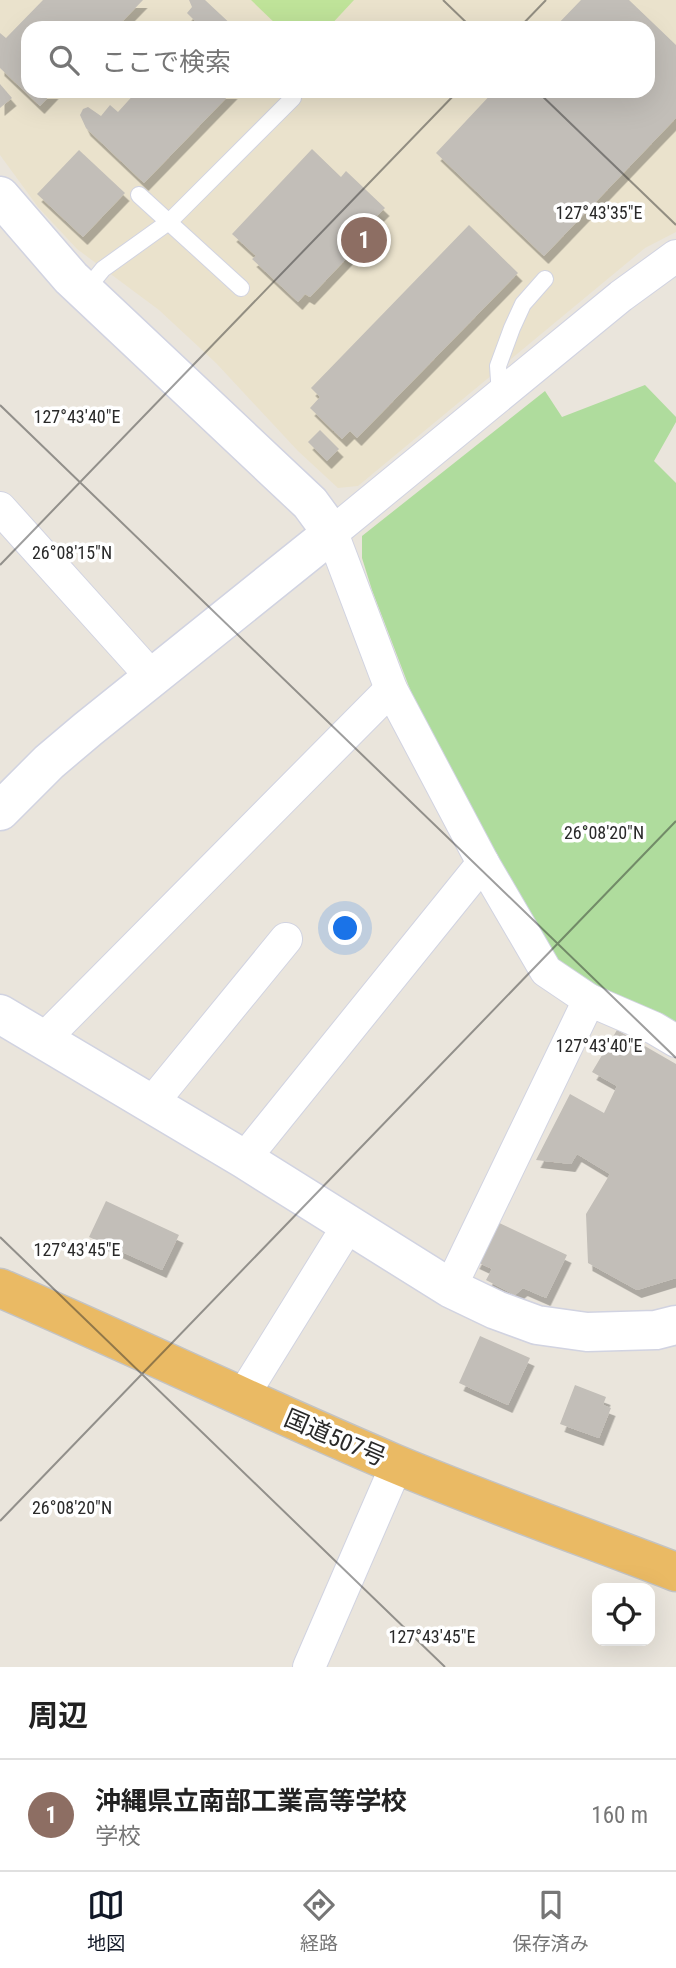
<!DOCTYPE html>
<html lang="ja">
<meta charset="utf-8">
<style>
:root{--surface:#fff;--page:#f2f2f2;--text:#222;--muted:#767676;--line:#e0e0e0;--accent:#111827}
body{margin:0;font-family:"Roboto Condensed","Noto Sans JP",sans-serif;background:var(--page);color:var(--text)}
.controls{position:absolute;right:21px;bottom:21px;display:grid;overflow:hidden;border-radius:14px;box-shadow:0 7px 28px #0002}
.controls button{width:63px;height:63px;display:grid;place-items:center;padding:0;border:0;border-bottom:2px solid var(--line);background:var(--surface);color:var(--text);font:35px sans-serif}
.you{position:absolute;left:346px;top:929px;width:24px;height:24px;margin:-18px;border:5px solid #fff;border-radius:50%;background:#1a73e8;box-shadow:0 0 0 10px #1a73e833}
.badge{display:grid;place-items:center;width:46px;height:46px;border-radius:50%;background:var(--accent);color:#fff;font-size:23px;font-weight:700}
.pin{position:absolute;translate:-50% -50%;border:4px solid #fff;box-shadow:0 2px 7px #0006}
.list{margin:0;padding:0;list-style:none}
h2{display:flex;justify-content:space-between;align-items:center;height:91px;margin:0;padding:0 28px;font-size:30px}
h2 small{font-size:23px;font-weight:400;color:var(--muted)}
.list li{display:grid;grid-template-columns:46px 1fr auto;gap:21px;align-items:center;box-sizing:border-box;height:112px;padding:0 28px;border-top:2px solid var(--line)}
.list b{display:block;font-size:26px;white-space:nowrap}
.list p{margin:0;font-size:23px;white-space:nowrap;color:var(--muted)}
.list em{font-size:23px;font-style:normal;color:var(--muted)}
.icon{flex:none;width:38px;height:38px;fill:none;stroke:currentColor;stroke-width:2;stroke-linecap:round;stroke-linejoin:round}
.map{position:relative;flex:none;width:676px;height:1667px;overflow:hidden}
.search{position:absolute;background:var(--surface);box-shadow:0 7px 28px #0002;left:21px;right:21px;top:21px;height:77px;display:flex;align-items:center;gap:18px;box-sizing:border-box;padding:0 24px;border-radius:21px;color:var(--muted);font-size:26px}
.sheet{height:203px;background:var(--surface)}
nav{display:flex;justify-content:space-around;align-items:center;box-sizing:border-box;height:98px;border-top:2px solid var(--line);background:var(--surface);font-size:19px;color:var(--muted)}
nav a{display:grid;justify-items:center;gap:4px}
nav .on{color:var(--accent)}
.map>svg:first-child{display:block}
</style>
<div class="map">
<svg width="676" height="1667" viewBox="0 0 676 1667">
<defs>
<filter id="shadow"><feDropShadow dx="4.5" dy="8" stdDeviation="0" flood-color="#0004"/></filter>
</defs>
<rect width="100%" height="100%" fill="#eae5dc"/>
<path fill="#eae2cc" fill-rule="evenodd" d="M 0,0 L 676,0 L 676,232 L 645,248 L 358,486 L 338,488 L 298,451 L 216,363 L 159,310 L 77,249 L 38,207 L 0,155 ZM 28,28 L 648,28 L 648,91 L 28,91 Z"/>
<path fill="#afdc9d" d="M 645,385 L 676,417 L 676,422 L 654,461 L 676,483 L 676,1023 C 638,1007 575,985 549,954 L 421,718 L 372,590 L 362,558 L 362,536 L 545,391 L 562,417 Z"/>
<polygon fill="#bfe399" points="251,0 354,0 328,28 280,28"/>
<g fill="#c2beb8" filter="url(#shadow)">
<polygon points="43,0 143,0 116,28 28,28 28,91 54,91 40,106 0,68 0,33 6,38"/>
<polygon points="189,0 205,0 235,28 194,28 198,24 187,13 192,7"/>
<polygon points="581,0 629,0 676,45 676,118 544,256 436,153 494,91 648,91 648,28 554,28"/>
<polygon points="0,84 12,98 0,108"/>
<polygon points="137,91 233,91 144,183 86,128 80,115 83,109 88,107 101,116 110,105 118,112"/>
<polygon points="312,149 341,177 346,171 385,208 376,217 381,222 310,297 305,294 298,302 252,259 256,256 232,234"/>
<polygon points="79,150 125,193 83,237 37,194"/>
<polygon points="469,225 518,273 357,438 350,431 342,439 310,408 320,397 311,388"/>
<polygon points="320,430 339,449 327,461 308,442"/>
<polygon points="617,1030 676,1064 676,1278 637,1290 588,1263 586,1214 610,1174 577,1154 571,1164 536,1160 570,1094 604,1113 617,1086 592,1072"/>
<polygon points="106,1201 179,1235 162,1270 89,1237"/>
<polygon points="495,1221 567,1255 546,1298 523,1288 515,1295 486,1280 492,1269 475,1261"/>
<polygon points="480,1336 530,1358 508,1405 459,1383"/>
<polygon points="575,1385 606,1397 603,1405 611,1408 599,1438 560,1424"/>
</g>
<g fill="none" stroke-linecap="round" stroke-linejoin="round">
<g stroke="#d1d3e1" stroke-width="18">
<g id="service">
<polyline points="139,195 241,288"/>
<polyline points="85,291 103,269 170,221 293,98"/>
<polyline points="500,395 498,366 512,328 523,304 545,279"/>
</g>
</g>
<g stroke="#d1d3e1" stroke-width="34">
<g id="minor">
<polyline points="676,256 621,296 332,533 391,689 483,863 546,971 589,1000 654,1028 676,1041"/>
<polyline points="0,508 152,677"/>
<polyline points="43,1040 391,689"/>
<polyline points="151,1104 286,939"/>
<polyline points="244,1159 483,863"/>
<polyline points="450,1288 589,1000"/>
<polyline points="242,1397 348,1226"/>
<polyline points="309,1667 397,1464"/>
</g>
</g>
<g stroke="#d1d3e1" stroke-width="41">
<g id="tertiary">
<polyline points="0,196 71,278 310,503 332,533 88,729 49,762 0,811"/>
<polyline points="0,1014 244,1159 450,1288 496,1310 537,1325 587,1332 656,1330 676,1325"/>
</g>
</g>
<g stroke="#c3c3c3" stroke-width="41">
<path id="trunk" d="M 0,1288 C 132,1345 261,1407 393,1463 C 486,1502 582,1536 676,1572"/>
</g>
<use href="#service" stroke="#fff" stroke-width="16"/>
<use href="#minor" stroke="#fff" stroke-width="32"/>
<use href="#tertiary" stroke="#fff" stroke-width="38"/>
<use href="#trunk" stroke="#eaba64" stroke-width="38"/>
</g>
<path fill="none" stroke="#292929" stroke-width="2" stroke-opacity="0.45" d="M 443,0 L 472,28M 519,28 L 546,0M 537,91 L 676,225M 0,405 L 676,1058M 0,565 L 458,91M 0,1237 L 445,1667M 0,1521 L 676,821"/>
<g text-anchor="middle" stroke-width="7" stroke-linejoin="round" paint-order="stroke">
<g font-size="24" fill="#292929" stroke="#fff">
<text transform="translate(335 1438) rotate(23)" y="8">国道507号</text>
</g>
</g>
<g font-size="18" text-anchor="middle" fill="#292929" stroke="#fff" stroke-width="7" stroke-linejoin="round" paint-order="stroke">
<text x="599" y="219">127°43'35"E</text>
<text x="77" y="423">127°43'40"E</text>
<text x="72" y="559">26°08'15"N</text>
<text x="604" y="839">26°08'20"N</text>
<text x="599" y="1052">127°43'40"E</text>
<text x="77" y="1256">127°43'45"E</text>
<text x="72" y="1514">26°08'20"N</text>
<text x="432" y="1643">127°43'45"E</text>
</g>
</svg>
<div class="controls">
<button><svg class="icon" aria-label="locate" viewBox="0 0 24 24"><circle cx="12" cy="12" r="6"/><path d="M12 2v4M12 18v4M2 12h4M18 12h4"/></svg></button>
</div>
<div class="you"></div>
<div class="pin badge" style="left:364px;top:240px;background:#8d6e63">1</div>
<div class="search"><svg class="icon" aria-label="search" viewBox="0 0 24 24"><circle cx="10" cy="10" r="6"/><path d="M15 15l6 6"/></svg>ここで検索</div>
</div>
<section class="sheet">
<h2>周辺<small></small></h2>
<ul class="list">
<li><span class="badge" style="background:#8d6e63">1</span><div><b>沖縄県立南部工業高等学校</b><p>学校</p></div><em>160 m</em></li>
</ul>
</section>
<nav>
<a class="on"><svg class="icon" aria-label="map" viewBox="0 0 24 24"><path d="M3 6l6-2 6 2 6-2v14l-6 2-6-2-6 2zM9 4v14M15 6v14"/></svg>地図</a>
<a><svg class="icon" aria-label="directions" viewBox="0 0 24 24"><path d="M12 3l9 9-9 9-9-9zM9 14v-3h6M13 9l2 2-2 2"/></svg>経路</a>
<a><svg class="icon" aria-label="saved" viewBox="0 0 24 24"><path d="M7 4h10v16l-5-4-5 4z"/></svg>保存済み</a>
</nav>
